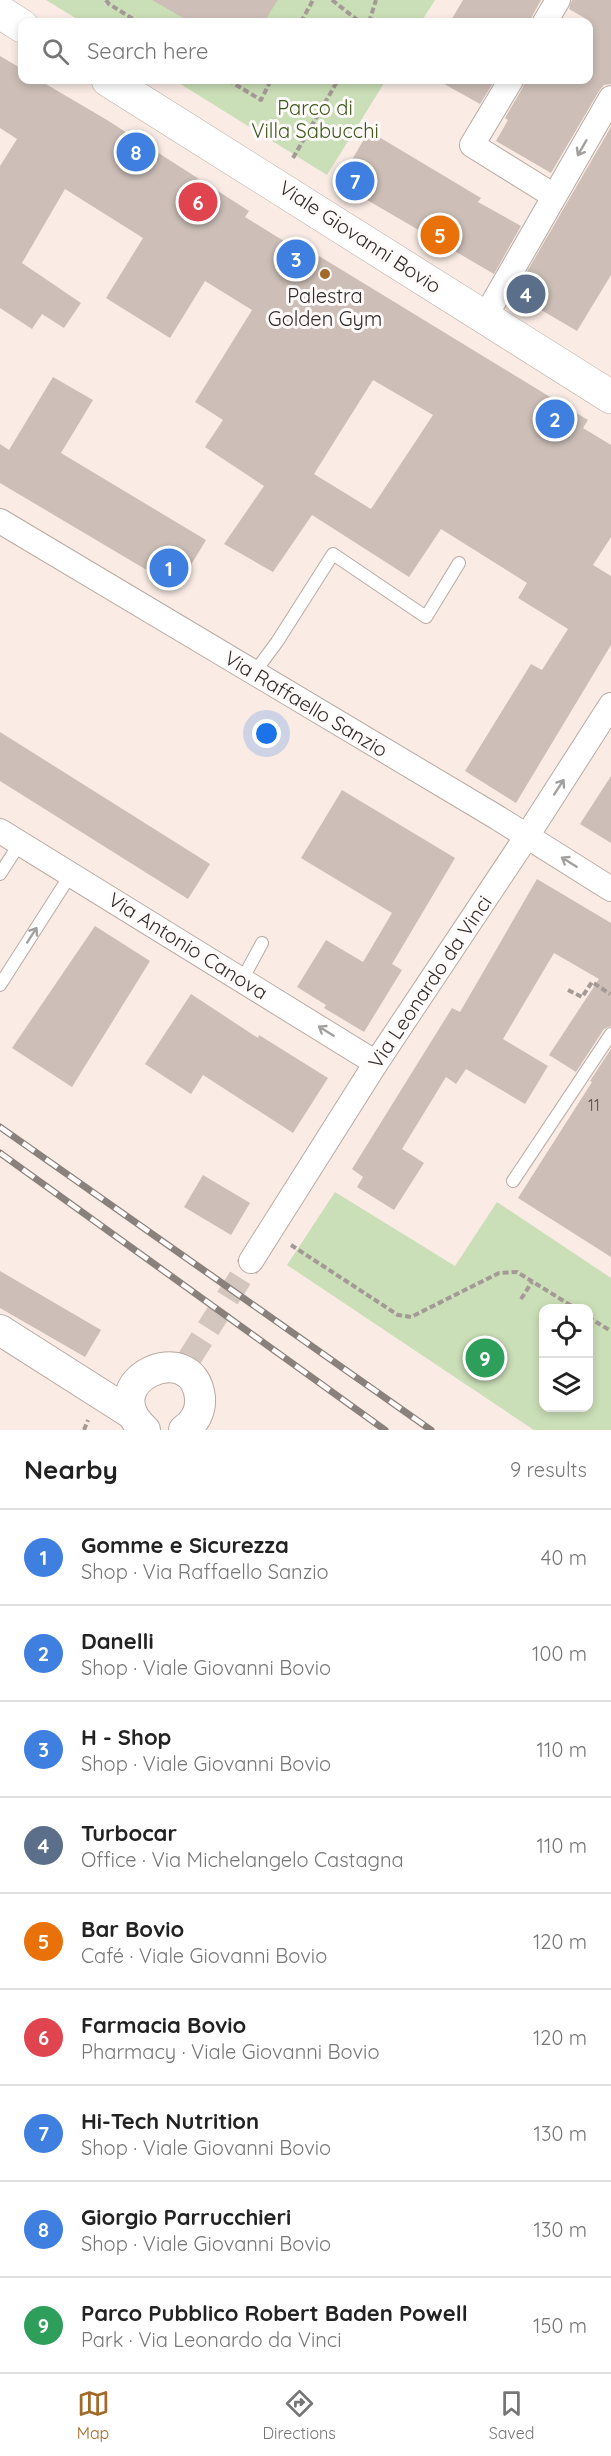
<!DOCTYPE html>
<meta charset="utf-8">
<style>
:root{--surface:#fff;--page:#f6f6f6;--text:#222;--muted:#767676;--line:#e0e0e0;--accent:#a36928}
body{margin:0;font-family:Quicksand,sans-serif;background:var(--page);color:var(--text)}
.controls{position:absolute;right:18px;bottom:18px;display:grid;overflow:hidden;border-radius:12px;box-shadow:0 3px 9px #0003}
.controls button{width:54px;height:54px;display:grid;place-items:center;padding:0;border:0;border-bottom:2px solid var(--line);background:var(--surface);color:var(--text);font:30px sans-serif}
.you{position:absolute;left:267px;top:734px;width:21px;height:21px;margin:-15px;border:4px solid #fff;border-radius:50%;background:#1a73e8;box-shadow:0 0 0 9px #1a73e833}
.badge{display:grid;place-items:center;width:39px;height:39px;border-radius:50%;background:var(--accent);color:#fff;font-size:20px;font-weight:700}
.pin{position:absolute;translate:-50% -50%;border:3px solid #fff;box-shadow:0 2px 6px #0006}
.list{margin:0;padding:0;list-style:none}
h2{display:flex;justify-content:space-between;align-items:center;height:78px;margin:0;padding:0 24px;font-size:26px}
h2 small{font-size:20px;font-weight:400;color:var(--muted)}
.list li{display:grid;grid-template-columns:39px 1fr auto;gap:18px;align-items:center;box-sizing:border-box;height:96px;padding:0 24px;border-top:2px solid var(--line)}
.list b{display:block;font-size:22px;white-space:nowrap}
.list p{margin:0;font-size:20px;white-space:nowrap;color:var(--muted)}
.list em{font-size:20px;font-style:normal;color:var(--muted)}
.icon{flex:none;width:33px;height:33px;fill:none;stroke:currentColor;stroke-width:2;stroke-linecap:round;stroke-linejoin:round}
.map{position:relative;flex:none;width:611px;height:1430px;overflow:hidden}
.search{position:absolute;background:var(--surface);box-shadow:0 3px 9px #0003;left:18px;right:18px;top:18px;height:66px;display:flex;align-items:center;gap:15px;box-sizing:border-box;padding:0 21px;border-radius:12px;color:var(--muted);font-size:22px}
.sheet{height:942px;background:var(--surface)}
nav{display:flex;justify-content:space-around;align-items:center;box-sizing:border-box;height:84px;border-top:2px solid var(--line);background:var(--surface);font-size:16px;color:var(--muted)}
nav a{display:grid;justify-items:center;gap:3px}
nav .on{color:var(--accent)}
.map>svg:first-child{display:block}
</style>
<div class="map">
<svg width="611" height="1430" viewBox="0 0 611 1430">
<rect width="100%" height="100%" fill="#faece5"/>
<g fill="#cadeb7" fill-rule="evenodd">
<polygon points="46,0 435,0 421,22 82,22"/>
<polygon points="174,80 386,80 327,175"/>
<path d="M 335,1192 L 455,1266 L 497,1202 L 611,1278 L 611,1430 L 534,1430 L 287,1265 ZM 544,1308 L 588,1308 L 588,1408 L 544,1408 Z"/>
</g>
<g fill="#cdbfb8" fill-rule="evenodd">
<polygon points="152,0 278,0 264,22 190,22"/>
<polygon points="463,0 541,0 529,22 450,22"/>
<polygon points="572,0 611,0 611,84 604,85 599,91 551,173 496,141 508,120 505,118 523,87 525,80 588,80 588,20 569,9"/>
<path d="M 0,56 L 22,69 L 22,80 L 39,80 L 107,120 L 249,211 L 245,217 L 316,261 L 319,256 L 588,420 L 583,428 L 611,445 L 611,537 L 593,565 L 611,576 L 611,645 L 516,803 L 465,771 L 531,664 L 542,670 L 568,629 L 518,598 L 527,583 L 441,529 L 409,577 L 312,515 L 273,572 L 224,544 L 264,486 L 205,447 L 223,420 L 195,402 L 252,310 L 205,281 L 170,338 L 106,298 L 143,238 L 65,189 L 22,263 L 81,303 L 64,328 L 42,314 L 32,329 L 0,308 L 0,166 L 17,139 L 0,128 ZM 373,380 L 433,415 L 371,509 L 314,474 Z"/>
<polygon points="437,80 495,80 480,104"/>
<polygon points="611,127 611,275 577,331 514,294"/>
<polygon points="369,131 481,198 478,202 521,226 494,274 338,183"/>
<polygon points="53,377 93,400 61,453 206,540 177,588 0,483 0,444 9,450"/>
<polygon points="0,732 210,864 188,899 0,781"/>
<polygon points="611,776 611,843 580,824"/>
<polygon points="342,790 455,858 392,964 402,970 364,1032 324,1008 326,1005 297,987 326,940 363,962 392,913 301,858"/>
<polygon points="537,879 611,923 611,1026 604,1029 576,1072 549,1055 599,979 554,953 503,1039 548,1066 525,1104 466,1069 456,1084 446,1077 402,1149 424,1163 394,1210 357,1187 363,1177 352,1169 452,1008 460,1012"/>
<polygon points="95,926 150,961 72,1087 12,1048"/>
<polygon points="191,994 258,1038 259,1035 328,1078 293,1133 203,1075 191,1094 145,1064"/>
<polygon points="611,1049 611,1257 518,1198 592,1082 590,1081"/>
<polygon points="203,1175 250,1203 231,1235 184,1207"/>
<polygon points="0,1271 101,1330 85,1357 0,1308"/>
</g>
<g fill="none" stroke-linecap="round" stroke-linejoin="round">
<polyline stroke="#d2c6bf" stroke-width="24" stroke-dasharray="24 12" stroke-linecap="butt" points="189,1359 251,1261"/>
<g stroke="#b8aaa3" stroke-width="14">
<g id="service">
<polyline points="254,673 277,642 333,554 426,617 459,563"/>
<polyline points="0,874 20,843"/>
<polyline points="242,980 262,943"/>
<polyline points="0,985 71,874"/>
<polyline points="513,1181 611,1034"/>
</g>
</g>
<g stroke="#b8aaa3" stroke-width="26">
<g id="minor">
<polyline points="545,22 558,0"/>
<polyline points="511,80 472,145 554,196"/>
<polyline points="485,317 611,98"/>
<polyline points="0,521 498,818 611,889"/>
<polyline points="0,831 376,1063"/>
<polyline points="251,1261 376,1063 527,836 611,705"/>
</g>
</g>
<g stroke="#b8aaa3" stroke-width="32">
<g id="tertiary">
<polyline points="0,1330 132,1414"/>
<path d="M 145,1430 C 91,1381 194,1335 200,1398 C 201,1411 195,1422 184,1430"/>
</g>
</g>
<g stroke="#b8aaa3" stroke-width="34">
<g id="secondary">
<polyline points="0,12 22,26"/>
<polyline points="108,80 611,397"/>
</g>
</g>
<g stroke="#a49a95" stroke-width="4" stroke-dasharray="6 3" stroke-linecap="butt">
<polyline points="106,0 109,4 138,22"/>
<polyline points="332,0 360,22"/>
<polyline points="301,22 313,0"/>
<polyline points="369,22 376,0"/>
<polyline points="228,80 261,100 271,80"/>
<polyline points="293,158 338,80"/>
<polyline points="568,990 582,997 592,982 610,994"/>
<polyline points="291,1245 398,1315 411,1317 499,1273 517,1272 575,1308"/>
<polyline points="521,1299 532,1282"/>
<polyline points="588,1317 611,1331"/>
<polyline points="84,1430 88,1420"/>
</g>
<use href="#service" stroke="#fff" stroke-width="12"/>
<use href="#minor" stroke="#fff" stroke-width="24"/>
<use href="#tertiary" stroke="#fff" stroke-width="30"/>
<use href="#secondary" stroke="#fff" stroke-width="33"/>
<g stroke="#8a817c" stroke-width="7">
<g id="rail">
<polyline points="0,1127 431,1430"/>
<polyline points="0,1153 385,1430"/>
</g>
</g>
<use href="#rail" stroke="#fefbfa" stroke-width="4.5" stroke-dasharray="14" stroke-linecap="butt"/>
</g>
<defs><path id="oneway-shaft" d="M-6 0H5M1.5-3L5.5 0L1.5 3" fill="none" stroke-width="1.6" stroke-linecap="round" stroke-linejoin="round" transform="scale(1.5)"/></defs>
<g stroke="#a2a09f">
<use href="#oneway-shaft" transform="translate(582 148) rotate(120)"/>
<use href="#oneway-shaft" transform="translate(559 787) rotate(-57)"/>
<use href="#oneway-shaft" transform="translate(569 862) rotate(-148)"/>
<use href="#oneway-shaft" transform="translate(32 935) rotate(-57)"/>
<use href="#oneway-shaft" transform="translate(326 1031) rotate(-148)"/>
</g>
<circle fill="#a36928" stroke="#fefbfa" stroke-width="2" cx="325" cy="274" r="6"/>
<g text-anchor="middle" stroke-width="6" stroke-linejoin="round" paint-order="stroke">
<g font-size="16" fill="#58514d">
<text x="594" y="1111">11</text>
</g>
<g font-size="20" fill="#3d581b" stroke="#fefbfa">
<text x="315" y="115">Parco di<tspan x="315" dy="23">Villa Sabucchi</tspan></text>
</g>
<g font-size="20" fill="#312c29" stroke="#fefbfa">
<text transform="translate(360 237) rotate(33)" y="7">Viale Giovanni Bovio</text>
<text transform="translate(306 704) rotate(31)" y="7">Via Raffaello Sanzio</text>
<text transform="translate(188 946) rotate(32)" y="7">Via Antonio Canova</text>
<text transform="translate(430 982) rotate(-56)" y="7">Via Leonardo da Vinci</text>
</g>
<g font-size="20" fill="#312c29" stroke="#fefbfa">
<text x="325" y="303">Palestra<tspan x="325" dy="23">Golden Gym</tspan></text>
</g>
</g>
</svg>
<div class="controls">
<button><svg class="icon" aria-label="locate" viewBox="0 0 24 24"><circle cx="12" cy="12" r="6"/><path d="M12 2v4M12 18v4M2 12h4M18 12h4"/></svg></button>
<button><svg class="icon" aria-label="layers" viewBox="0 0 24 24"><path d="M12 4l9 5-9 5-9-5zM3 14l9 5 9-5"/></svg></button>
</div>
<div class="you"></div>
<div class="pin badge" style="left:169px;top:568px;background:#3f7fe0">1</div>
<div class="pin badge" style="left:555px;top:419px;background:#3f7fe0">2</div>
<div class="pin badge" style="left:296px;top:259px;background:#3f7fe0">3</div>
<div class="pin badge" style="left:526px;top:294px;background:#5c6f8a">4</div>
<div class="pin badge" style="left:440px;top:235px;background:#e8710a">5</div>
<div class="pin badge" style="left:198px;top:202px;background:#e0444e">6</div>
<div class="pin badge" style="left:355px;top:181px;background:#3f7fe0">7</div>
<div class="pin badge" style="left:136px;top:152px;background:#3f7fe0">8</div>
<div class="pin badge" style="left:485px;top:1358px;background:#2e9e5b">9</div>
<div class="search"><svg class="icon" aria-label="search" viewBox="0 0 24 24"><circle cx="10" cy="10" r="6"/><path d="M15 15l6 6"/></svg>Search here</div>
</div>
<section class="sheet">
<h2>Nearby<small>9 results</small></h2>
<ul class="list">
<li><span class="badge" style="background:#3f7fe0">1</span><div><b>Gomme e Sicurezza</b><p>Shop · Via Raffaello Sanzio</p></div><em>40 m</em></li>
<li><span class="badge" style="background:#3f7fe0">2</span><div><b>Danelli</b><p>Shop · Viale Giovanni Bovio</p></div><em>100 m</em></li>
<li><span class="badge" style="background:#3f7fe0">3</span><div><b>H - Shop</b><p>Shop · Viale Giovanni Bovio</p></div><em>110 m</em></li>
<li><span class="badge" style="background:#5c6f8a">4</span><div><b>Turbocar</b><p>Office · Via Michelangelo Castagna</p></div><em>110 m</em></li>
<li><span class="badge" style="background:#e8710a">5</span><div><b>Bar Bovio</b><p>Café · Viale Giovanni Bovio</p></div><em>120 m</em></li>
<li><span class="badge" style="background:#e0444e">6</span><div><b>Farmacia Bovio</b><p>Pharmacy · Viale Giovanni Bovio</p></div><em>120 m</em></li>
<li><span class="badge" style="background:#3f7fe0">7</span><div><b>Hi-Tech Nutrition</b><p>Shop · Viale Giovanni Bovio</p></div><em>130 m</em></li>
<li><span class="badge" style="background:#3f7fe0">8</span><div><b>Giorgio Parrucchieri</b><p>Shop · Viale Giovanni Bovio</p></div><em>130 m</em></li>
<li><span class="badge" style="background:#2e9e5b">9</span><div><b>Parco Pubblico Robert Baden Powell</b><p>Park · Via Leonardo da Vinci</p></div><em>150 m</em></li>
</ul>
</section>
<nav>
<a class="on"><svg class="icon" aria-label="map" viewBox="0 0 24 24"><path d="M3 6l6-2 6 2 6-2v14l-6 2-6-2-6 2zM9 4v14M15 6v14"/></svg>Map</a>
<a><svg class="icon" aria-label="directions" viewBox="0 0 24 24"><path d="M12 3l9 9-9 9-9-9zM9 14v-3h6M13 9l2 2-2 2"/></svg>Directions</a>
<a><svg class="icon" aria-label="saved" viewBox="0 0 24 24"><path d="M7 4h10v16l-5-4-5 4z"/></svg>Saved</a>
</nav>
